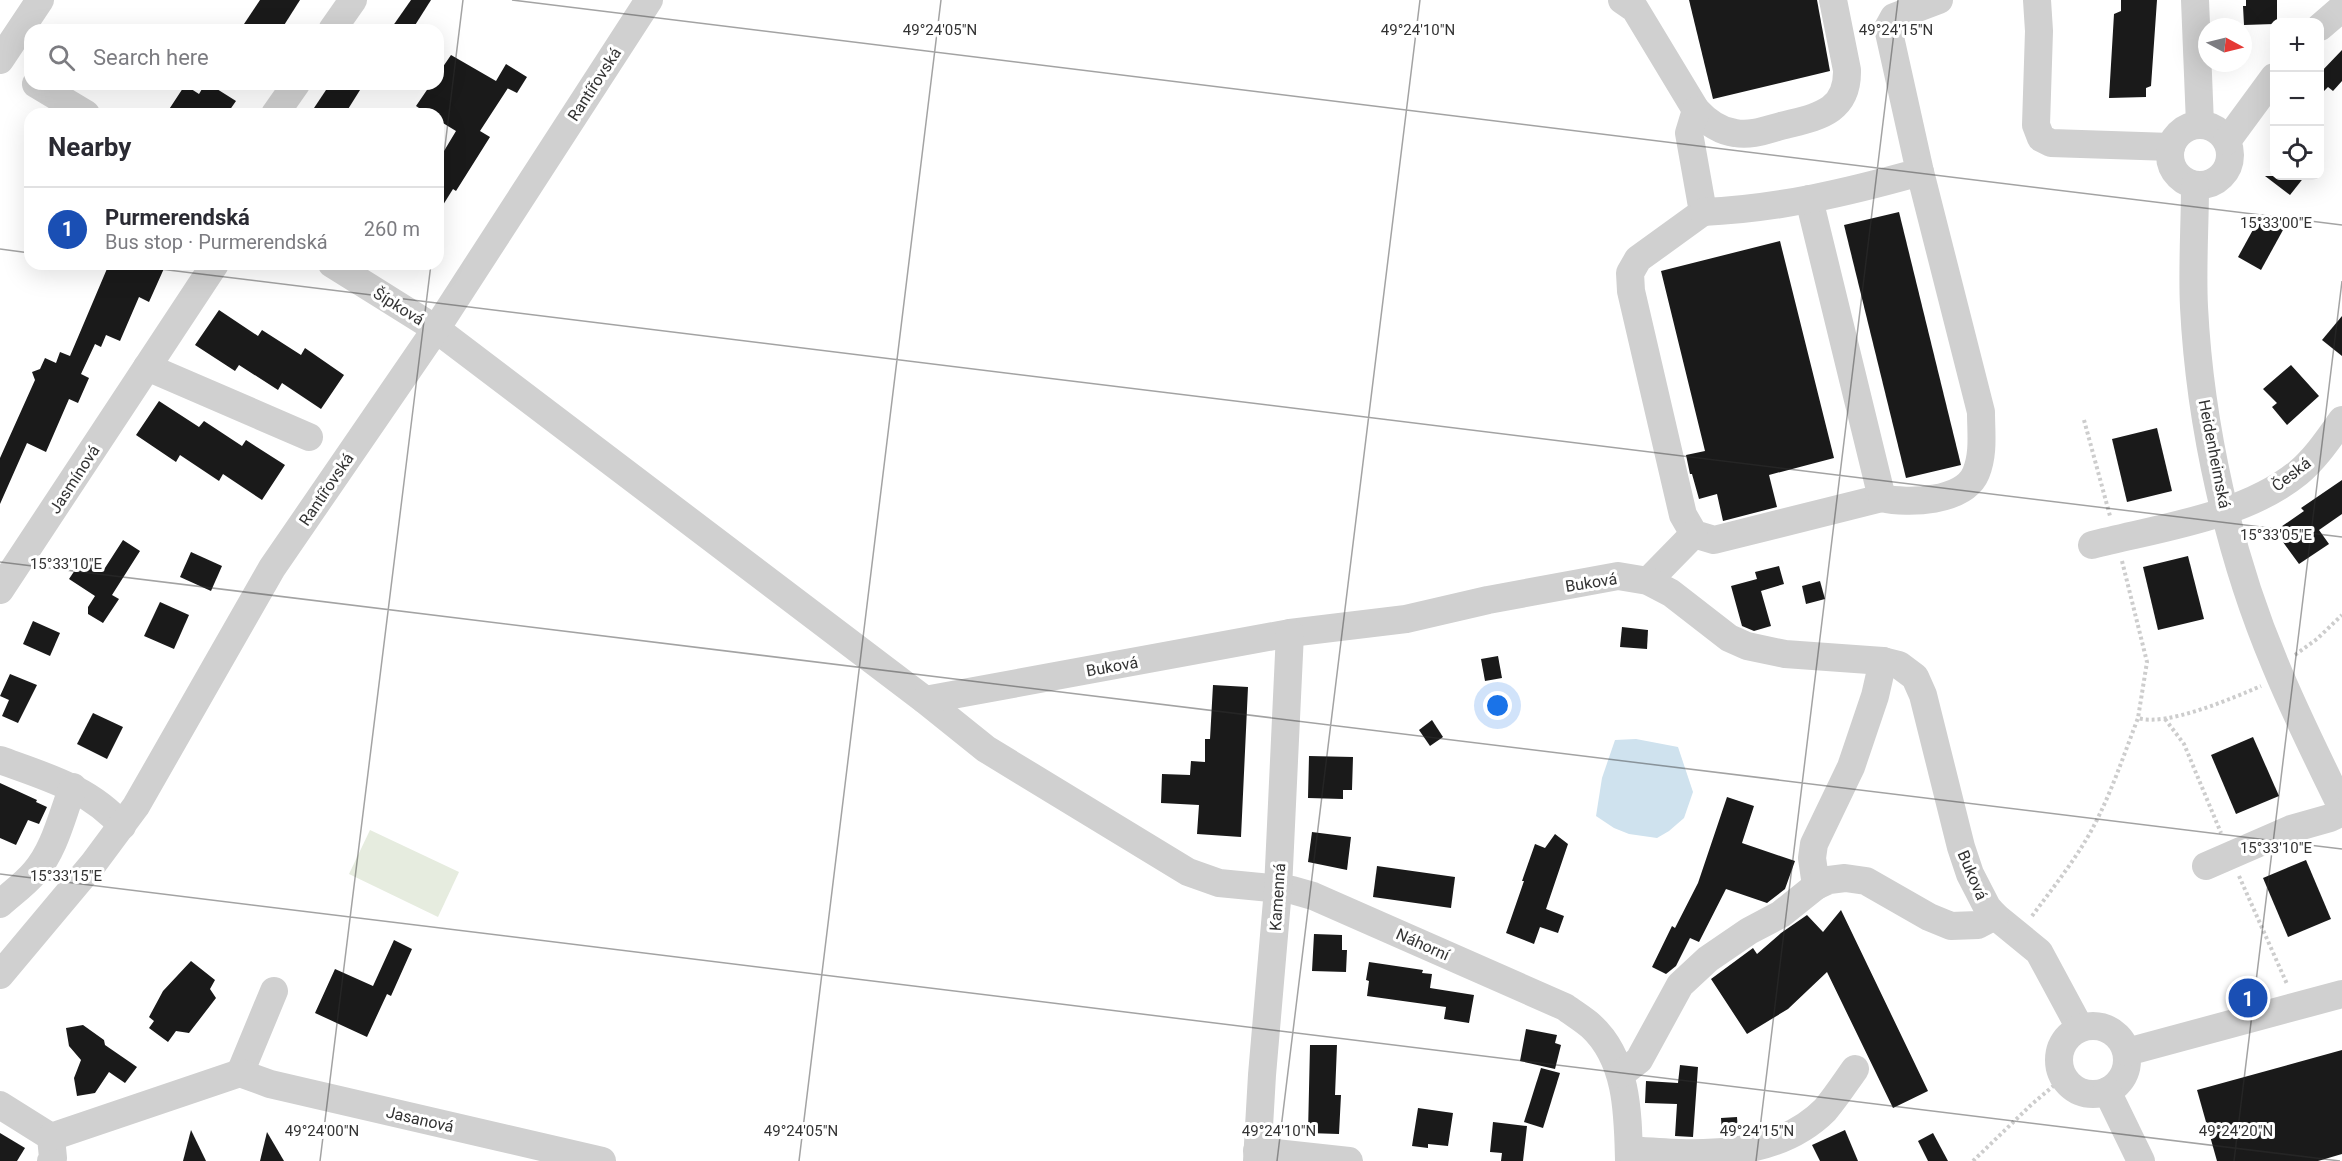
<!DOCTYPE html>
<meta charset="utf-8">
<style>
:root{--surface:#fff;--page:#f7f7f7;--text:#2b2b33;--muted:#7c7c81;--line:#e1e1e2;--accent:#0b8043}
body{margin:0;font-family:Roboto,sans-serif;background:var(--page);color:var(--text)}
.controls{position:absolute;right:18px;top:18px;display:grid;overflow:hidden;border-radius:12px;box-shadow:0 6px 24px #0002}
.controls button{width:54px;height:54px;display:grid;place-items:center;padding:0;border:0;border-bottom:2px solid var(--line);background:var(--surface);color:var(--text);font:30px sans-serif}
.compass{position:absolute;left:2198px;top:18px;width:54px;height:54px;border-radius:50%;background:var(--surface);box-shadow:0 6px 24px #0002;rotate:97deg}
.you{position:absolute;left:1498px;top:706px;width:21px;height:21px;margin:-15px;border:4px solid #fff;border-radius:50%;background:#1a73e8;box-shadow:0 0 0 9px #1a73e833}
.badge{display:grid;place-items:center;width:39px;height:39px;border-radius:50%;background:var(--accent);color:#fff;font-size:20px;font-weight:700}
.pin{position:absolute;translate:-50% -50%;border:3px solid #fff;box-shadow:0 2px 6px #0006}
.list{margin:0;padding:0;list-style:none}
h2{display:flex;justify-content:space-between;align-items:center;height:78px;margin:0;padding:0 24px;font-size:26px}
h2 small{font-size:20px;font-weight:400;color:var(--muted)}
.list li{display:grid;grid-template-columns:39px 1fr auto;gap:18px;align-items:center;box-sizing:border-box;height:84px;padding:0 24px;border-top:2px solid var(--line)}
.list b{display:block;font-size:22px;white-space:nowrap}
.list p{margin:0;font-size:20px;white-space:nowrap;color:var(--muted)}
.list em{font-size:20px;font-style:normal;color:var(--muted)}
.icon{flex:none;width:33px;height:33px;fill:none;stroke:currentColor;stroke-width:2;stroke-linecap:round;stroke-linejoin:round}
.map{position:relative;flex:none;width:2342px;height:1161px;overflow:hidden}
.search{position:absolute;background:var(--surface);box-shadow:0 6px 24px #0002;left:24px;top:24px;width:420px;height:66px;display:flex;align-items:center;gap:15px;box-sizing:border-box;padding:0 21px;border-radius:18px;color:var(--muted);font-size:22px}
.panel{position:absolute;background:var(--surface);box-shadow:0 6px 24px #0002;left:24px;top:108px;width:420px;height:162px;border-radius:18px}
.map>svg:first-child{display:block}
</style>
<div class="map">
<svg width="2342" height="1161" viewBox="0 0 2342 1161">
<rect width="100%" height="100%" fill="#fff"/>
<polygon fill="#e6ecdf" points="370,830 459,872 438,917 349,874"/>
<polygon fill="#cfe2ee" points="1636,739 1678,747 1693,792 1684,818 1669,831 1657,838 1629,834 1614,828 1596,816 1602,778 1615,740"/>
<g fill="#1a1a1a">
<polygon points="260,0 300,0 281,30 240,30"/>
<polygon points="411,0 431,0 412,30 390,30"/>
<polygon points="1689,0 1817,0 1830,71 1713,99"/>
<polygon points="2121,0 2157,0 2151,86 2146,88 2146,97 2109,98 2114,14 2121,11"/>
<polygon points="2246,0 2277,0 2277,22 2274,24 2244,25 2243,6 2246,6"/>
<polygon points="2342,50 2342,81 2333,91 2328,87 2319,96 2319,74"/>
<polygon points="451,55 496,81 506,64 527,77 517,93 505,87 508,88 480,131 490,137 456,191 453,189 438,213 438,161 456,131 438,120 438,114 428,114 416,106 431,84 438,84 438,74"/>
<polygon points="205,84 209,84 236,101 227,114 166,114 185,85 199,94"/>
<polygon points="330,84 351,84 360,90 345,114 322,114 314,108"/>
<polygon points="2265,176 2305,176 2290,195"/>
<polygon points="1899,212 1961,465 1906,478 1844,225"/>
<polygon points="2260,217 2283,230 2261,270 2238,257"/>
<polygon points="1780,241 1834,458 1769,475 1777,507 1723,521 1717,494 1699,499 1692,474 1690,474 1686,455 1705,451 1661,271"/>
<polygon points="109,264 166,264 149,302 139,297 120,341 106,335 101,347 95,344 81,374 89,378 78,403 69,399 46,452 27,443 0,504 0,458 35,380 32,372 40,369 45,358 56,363 60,352 70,356"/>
<polygon points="219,310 258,336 262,330 301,355 305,348 344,375 321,409 282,383 278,390 239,365 235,371 195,345"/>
<polygon points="2342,316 2342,356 2322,340"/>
<polygon points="2291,365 2319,396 2287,425 2272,407 2277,403 2263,389"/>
<polygon points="159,401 199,427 204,421 242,446 246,440 285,465 262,500 223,474 219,481 180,455 176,462 136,435"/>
<polygon points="2157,428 2172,491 2127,502 2112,439"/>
<polygon points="2342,480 2342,514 2319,530 2329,544 2299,564 2275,531 2304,511 2301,508"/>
<polygon points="123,540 140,551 112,595 119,599 103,623 88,614 88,607 95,596 69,579 83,558 103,571"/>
<polygon points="191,552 222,566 211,591 180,577"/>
<polygon points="2188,556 2204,619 2158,630 2143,567"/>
<polygon points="1779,566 1784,584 1761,591 1771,626 1754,631 1742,626 1731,586 1757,579 1755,572"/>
<polygon points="1820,581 1825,599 1806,604 1802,586"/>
<polygon points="160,602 189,615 174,649 144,636"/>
<polygon points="33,621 60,633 50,656 23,644"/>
<polygon points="1622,627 1648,630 1647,649 1620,647"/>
<polygon points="1498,656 1502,678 1485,681 1481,659"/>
<polygon points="10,674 37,685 18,723 2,716 9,700 0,696"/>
<polygon points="1213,685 1248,687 1241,837 1197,834 1199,805 1161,803 1162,774 1190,775 1191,761 1205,762 1205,739 1210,739"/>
<polygon points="93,713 123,727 107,759 77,744"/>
<polygon points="1432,720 1443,737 1430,746 1419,730"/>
<polygon points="2253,737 2279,796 2236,814 2211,755"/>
<polygon points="1309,756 1353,757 1352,790 1343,790 1343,799 1308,798"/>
<polygon points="0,783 37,800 36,802 47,807 39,824 28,820 16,845 0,838"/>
<polygon points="1727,797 1754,806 1742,843 1795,861 1785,889 1767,903 1726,889 1699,942 1690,938 1676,966 1666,974 1652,967 1672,926 1675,928 1698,883"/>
<polygon points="1312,832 1351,837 1347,870 1308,862"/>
<polygon points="1555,834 1568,844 1546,909 1564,916 1558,933 1540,927 1534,944 1506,933 1524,881 1522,881 1535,844 1545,848"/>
<polygon points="2306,860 2331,919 2288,937 2263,878"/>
<polygon points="1377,866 1455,877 1451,908 1373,897"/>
<polygon points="1841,910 1928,1091 1893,1108 1827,972 1788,1009 1747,1034 1711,979 1753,948 1757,954 1781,933 1807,915 1823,932"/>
<polygon points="1314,934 1342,935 1342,950 1347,950 1346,972 1312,971"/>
<polygon points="394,940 412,949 391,996 387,994 367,1037 315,1013 335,969 373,986"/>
<polygon points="191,961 215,980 210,989 216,998 189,1033 176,1031 168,1042 149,1028 154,1021 149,1017 163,991"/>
<polygon points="1369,962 1423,970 1422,973 1432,974 1430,988 1474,995 1469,1023 1444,1019 1446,1007 1367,996 1369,981 1366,980"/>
<polygon points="83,1025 104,1040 105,1045 137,1067 125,1083 109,1072 95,1093 77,1096 74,1078 81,1060 69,1046 66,1028"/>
<polygon points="1526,1029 1557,1035 1555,1043 1561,1045 1555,1069 1520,1061"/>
<polygon points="1310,1045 1337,1045 1335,1095 1341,1095 1339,1134 1308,1133"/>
<polygon points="2342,1050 2342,1154 2318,1161 2217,1161 2197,1090"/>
<polygon points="1680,1065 1698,1067 1693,1137 1675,1136 1677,1104 1645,1103 1646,1081 1678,1083"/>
<polygon points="1541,1068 1560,1073 1543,1128 1524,1122"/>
<polygon points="1418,1108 1453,1113 1448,1146 1428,1144 1428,1148 1412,1146"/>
<polygon points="1737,1117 1738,1133 1722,1135 1721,1118"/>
<polygon points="1493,1122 1527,1126 1523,1161 1501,1161 1502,1153 1490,1152"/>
<polygon points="191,1130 206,1161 183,1161"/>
<polygon points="1845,1130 1858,1161 1820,1161 1812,1145"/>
<polygon points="267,1132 284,1161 260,1161"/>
<polygon points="0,1133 25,1148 17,1161 0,1161"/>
<polygon points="1933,1133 1948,1161 1928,1161 1918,1141"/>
</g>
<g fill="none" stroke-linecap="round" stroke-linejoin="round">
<g stroke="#cdcdcd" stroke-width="4" stroke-dasharray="3 3" stroke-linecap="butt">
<polyline points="2084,420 2110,516"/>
<polyline points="2122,561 2147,662 2138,718"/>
<polyline points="2295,655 2317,639 2342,615"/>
<polyline points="2165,719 2184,744 2221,833"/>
<polyline points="2239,876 2287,984"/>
<path d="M 2032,916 C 2052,889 2073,863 2090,833 C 2110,797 2123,757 2138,718 C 2166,727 2233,698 2261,686"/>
<polyline points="1973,1161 2032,1104 2064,1077"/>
</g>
<g stroke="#d0d0d0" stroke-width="28">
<path d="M 1622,0 L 1635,9 L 1696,110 C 1707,122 1719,131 1735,133 C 1751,136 1766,130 1781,126 C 1815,117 1848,114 1847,70 L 1833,0"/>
<polyline points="2037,0 2039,31 2036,125 2041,138 2051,143 2171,147"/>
<polyline points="2195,0 2200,124"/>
<polyline points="2320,27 2342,8"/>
<polyline points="332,30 353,0"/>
<polyline points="0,60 40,0"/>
<polyline points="36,84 86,114"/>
<polyline points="1696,110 1689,133 1703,212 1638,259 1630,273 1631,291 1683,515 1694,534 1714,540 1882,498 1809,199"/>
<polyline points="275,114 296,84"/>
<circle cx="2200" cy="155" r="30"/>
<polyline points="2227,141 2274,77"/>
<path d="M 2195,185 C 2195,226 2192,267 2194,307 C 2200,426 2229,555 2275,664 C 2295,713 2319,761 2342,808"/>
<path d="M 1703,212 C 1777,209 1849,192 1920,172 L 1888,28 L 1894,17 L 1939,0"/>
<path d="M 332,264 L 436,329 L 925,700 L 986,749 L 1188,872 L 1219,883 L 1292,890 L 1313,896 L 1565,1007 C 1573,1013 1583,1019 1591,1026 C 1628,1060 1628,1115 1629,1161"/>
<polyline points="147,367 309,437"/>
<path d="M 1882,498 C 1908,504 1964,502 1976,473 C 1984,453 1981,433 1981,412 L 1920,172"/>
<path d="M 2092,545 C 2158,528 2244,517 2298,473 C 2316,458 2329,438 2342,420"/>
<polyline points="1648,581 1694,534"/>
<polyline points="0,590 215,264"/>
<polyline points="925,700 1290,633 1406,619 1488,600 1618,576 1648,581 1671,593 1729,638 1747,646 1785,654 1883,661 1899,665 1915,677 1923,695 1961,847 1970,874 1987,907 1995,916 2039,952 2080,1028"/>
<path d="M 0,760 C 44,776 91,789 122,826"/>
<polyline points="2206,866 2291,829 2330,818 2342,812"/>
<polyline points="1816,886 1812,858 1814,844 1851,767 1875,696 1883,661"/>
<path d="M 0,904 C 11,894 25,884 35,872 C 55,849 62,815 73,787"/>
<polyline points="0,975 93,864 136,806 272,568 436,329 649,0"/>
<circle cx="2093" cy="1060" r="34"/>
<polyline points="2127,1052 2342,994"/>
<polyline points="240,1073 274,991"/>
<polyline points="1621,1074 1639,1060 1680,985 1708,959 1749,931 1781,914 1816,886 1829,880 1845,878 1866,881 1929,917 1951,926 1978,925 1995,916"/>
<polyline points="2107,1091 2141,1161"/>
<polyline points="0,1105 51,1137 53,1158 51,1161"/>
<polyline points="51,1137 240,1073 270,1084 602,1161"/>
<path d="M 1629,1150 C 1695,1155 1774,1161 1825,1110 C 1836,1097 1845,1083 1855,1069"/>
<polyline points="1257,1151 1349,1161"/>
<polyline points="1257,1161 1262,1075 1278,889 1290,633"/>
</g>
</g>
<path fill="none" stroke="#333" stroke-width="1.5" stroke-opacity="0.45" d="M 512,0 L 2342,225M 438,203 L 463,0M 0,249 L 30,253M 119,264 L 2342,537M 0,562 L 2342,849M 0,874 L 2340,1161M 320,1161 L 431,264M 799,1161 L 941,0M 1277,1161 L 1420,0M 1756,1161 L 1898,0M 2234,1161 L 2342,281"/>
<g text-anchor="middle" stroke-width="6" stroke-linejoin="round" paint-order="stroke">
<g font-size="16" fill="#333" stroke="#fff">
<text transform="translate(594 84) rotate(-57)" y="6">Rantířovská</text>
<text transform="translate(399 306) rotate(32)" y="6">Šípková</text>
<text transform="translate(2215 454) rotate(79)" y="6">Heidenheimská</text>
<text transform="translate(2291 474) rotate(-38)" y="6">Česká</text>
<text transform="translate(74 479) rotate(-57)" y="6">Jasmínová</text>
<text transform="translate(326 489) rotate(-56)" y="6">Rantířovská</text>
<text transform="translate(1591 582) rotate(-9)" y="6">Buková</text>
<text transform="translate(1112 666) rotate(-10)" y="6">Buková</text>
<text transform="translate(1973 875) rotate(67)" y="6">Buková</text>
<text transform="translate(1277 897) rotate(-86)" y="6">Kamenná</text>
<text transform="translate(1423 944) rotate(24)" y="6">Náhorní</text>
<text transform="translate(420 1119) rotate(13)" y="6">Jasanová</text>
</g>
</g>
<g font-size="15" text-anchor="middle" fill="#333" stroke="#fff" stroke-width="6" stroke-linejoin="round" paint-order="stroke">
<text x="940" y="35">49°24'05"N</text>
<text x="1418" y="35">49°24'10"N</text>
<text x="1896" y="35">49°24'15"N</text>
<text x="2276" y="228">15°33'00"E</text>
<text x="2276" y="540">15°33'05"E</text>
<text x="66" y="569">15°33'10"E</text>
<text x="2276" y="853">15°33'10"E</text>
<text x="66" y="881">15°33'15"E</text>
<text x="322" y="1136">49°24'00"N</text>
<text x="801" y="1136">49°24'05"N</text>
<text x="1279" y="1136">49°24'10"N</text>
<text x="1757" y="1136">49°24'15"N</text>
<text x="2236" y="1136">49°24'20"N</text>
</g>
</svg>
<div class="controls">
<button>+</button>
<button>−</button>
<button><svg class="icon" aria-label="locate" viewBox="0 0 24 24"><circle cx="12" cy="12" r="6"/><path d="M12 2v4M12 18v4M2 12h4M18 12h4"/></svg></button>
</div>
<svg class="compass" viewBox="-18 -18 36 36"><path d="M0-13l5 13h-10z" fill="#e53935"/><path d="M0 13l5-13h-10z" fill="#7c7c81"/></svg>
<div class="you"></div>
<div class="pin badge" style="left:2248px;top:998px;background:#1a4fb4">1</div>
<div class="search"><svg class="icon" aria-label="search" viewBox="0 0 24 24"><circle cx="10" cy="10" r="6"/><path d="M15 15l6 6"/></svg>Search here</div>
<section class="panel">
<h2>Nearby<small></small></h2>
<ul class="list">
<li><span class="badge" style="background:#1a4fb4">1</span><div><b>Purmerendská</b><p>Bus stop · Purmerendská</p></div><em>260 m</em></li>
</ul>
</section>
</div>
